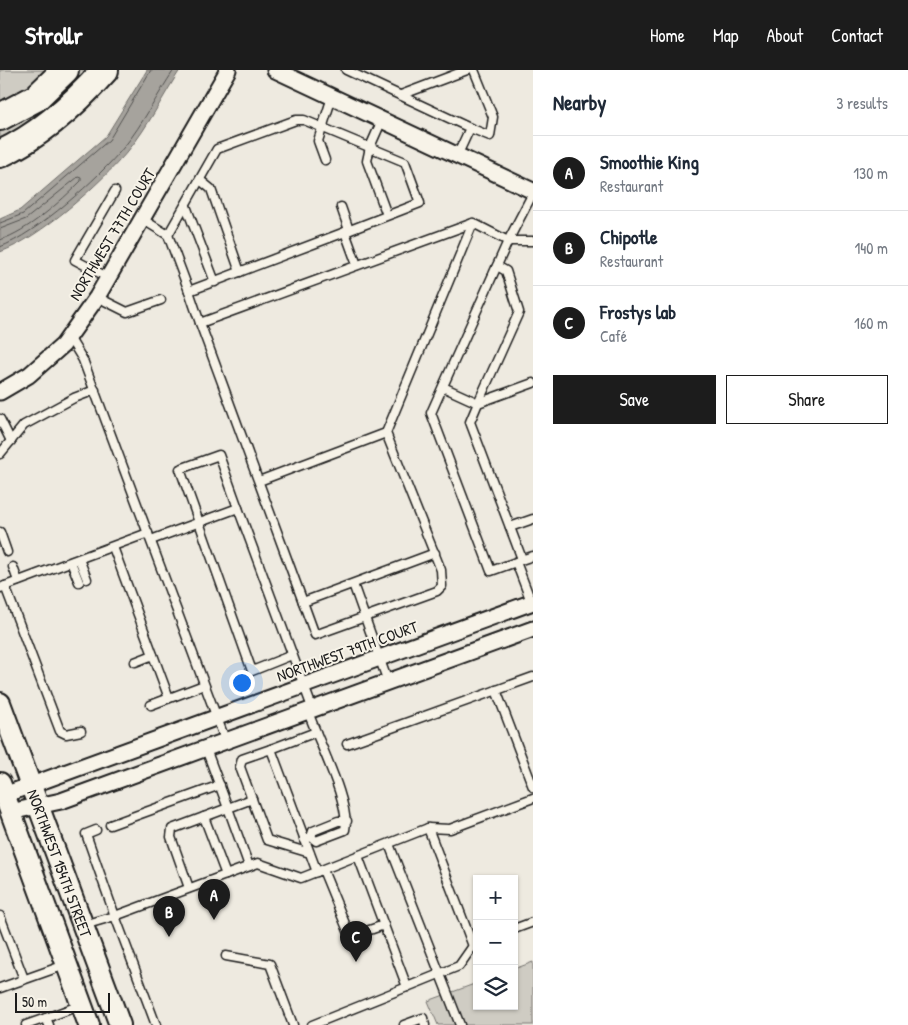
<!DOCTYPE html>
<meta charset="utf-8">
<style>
:root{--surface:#fff;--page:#f2f2f3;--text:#1f2937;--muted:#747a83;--line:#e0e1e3;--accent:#1c1c1c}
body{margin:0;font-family:"Patrick Hand",sans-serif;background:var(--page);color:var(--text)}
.controls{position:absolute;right:15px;bottom:15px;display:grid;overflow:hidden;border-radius:0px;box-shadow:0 1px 4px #0004}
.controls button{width:45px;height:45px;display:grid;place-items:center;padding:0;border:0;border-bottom:1px solid var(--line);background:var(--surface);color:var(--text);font:25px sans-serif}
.scale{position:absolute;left:15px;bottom:12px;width:95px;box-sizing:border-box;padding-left:5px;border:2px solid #1c1c1c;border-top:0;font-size:14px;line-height:18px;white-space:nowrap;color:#1c1c1c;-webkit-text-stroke:4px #f7f3e8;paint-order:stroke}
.you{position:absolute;left:241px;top:612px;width:18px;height:18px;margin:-12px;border:4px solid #fff;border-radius:50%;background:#1a73e8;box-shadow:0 0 0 8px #1a73e833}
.badge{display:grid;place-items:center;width:32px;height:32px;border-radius:50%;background:var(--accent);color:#fff;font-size:16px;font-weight:700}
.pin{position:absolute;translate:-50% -41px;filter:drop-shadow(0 1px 2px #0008)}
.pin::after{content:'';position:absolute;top:26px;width:18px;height:15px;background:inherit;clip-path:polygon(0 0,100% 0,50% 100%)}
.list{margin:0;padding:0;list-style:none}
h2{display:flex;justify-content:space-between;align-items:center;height:65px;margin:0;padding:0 20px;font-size:21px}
h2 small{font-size:16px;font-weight:400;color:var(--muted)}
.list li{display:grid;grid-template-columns:32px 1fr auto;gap:15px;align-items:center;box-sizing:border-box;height:75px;padding:0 20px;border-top:1px solid var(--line)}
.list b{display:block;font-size:19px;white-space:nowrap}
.list p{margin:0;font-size:16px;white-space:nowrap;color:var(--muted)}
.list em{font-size:16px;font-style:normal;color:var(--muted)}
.actions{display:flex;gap:10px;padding:15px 20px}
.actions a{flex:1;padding:11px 0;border:1px solid var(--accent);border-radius:0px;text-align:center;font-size:18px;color:var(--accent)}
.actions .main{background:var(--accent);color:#fff}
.icon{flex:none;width:28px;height:28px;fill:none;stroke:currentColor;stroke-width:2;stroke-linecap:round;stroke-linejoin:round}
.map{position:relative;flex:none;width:533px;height:955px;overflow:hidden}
header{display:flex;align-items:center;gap:30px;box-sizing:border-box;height:70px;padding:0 25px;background:var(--accent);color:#fff}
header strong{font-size:24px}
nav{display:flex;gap:28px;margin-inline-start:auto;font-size:18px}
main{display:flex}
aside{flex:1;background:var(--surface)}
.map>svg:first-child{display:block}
</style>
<header>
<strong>Strollr</strong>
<nav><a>Home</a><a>Map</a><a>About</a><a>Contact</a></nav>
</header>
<main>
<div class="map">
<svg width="533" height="955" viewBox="0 0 533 955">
<rect width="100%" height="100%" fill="#eeeae0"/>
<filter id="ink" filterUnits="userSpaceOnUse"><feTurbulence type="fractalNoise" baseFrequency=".02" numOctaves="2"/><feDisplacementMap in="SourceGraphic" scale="10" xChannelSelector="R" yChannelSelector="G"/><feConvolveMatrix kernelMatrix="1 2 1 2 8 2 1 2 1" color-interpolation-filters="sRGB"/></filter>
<g filter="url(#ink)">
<g fill="#cfccc3" stroke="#767470">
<polygon points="0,0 55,0 44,10 0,34"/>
<polygon points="74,0 94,0 80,16 0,77 0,60"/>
<polygon points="533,892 533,955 438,955 428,931 477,913 477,936 514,936 514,899"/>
</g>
<path fill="#a6a39d" stroke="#6f6d69" d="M 147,0 L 180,0 C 163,26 148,57 128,81 C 101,113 39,169 0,182 L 0,149 L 20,140 L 106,66 Z"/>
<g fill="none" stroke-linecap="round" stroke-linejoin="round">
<g stroke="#535250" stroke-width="1">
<polyline points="0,153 23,144 109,70 151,0"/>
<path d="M 0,159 L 26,149 L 78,107 L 81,108 L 81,111 C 60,132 28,161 0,170"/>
<path d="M 0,177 C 36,164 99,108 124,77 C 143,54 157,25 174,0"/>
</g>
<g stroke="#1c1c1c" stroke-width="11">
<g id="service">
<polyline points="346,0 470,58 457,86"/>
<polyline points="401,25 467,0"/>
<polyline points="382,50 370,77 367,91 387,145"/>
<polyline points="470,58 490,66 493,47 474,0"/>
<polyline points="325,90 318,71 332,27"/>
<polyline points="200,110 211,119 240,202"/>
<polyline points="186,136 215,212"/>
<polyline points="341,137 349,160"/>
<polyline points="142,149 168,165 217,79 296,50 304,50 405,92 420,133 345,162"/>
<polyline points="168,165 189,221"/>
<polyline points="109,208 75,190 115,121"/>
<polyline points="97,227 127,242 161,230"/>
<polyline points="200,253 189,221 345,162 357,195"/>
<polyline points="69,267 83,290 226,672"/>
<polyline points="443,317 478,333 519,242 506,201 497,196"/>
<polyline points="0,349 11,371"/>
<polyline points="386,363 473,153"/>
<polyline points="0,384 24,355 74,328 95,320"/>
<polyline points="259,411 386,363 441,500 442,516 437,521 315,565 303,532 200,253 473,153 508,171 533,171"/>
<polyline points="238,438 219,385 180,399 252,601 292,585"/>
<polyline points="510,457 533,449"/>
<polyline points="0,462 7,482"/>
<polyline points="151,470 238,438 313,640"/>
<polyline points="113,477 169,628"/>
<polyline points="79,489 87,509"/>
<polyline points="522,489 470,352 478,333 533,313"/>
<polyline points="518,491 533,486"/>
<polyline points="71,492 79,512"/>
<polyline points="13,497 18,511"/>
<polyline points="353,514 388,612"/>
<polyline points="5,516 60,661 66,664 81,661"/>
<polyline points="0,518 148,463"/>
<polyline points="303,532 435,483"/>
<polyline points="532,534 516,492 491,501 431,343 508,171 533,123"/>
<polyline points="135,592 153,585"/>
<polyline points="496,620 533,717"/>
<polyline points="151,635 204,615"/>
<polyline points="347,674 533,607"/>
<polyline points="271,679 316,662 308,642"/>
<polyline points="204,747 226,805"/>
<polyline points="110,755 220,715"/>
<polyline points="428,758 473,876 477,874"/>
<polyline points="96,760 86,764 115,846 258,793 301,808 428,758 450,759 533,728"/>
<polyline points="311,767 313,761 338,751 347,751"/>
<path d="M 304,769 L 311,767 L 316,771 L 345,760 C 350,737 325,685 316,662"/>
<polyline points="389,774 460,955"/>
<polyline points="310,783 267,770 240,697 242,689 271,679 317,802"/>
<polyline points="358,786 407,917 459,896 473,876"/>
<polyline points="249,796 228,738 252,729"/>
<polyline points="323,800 348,861 358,864 384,855"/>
<polyline points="189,818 171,767 172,759 228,738 206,679"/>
<polyline points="0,846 24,909"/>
<polyline points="84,855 115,846 156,955"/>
<polyline points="514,859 533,852"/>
<polyline points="226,886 270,894 293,955"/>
<polyline points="0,918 65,895"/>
<polyline points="46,948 81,935"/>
<polyline points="26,955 46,948 49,955"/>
<polyline points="312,955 407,917"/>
<polyline points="404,955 423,948 425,955"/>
</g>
</g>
<g stroke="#1c1c1c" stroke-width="19">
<g id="minor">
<polyline points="275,0 533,121"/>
<polyline points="0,322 29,305 63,275 97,227 228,0"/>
<polyline points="4,725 533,532"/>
<polyline points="10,742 61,731 533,559"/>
</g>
</g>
<g stroke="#1c1c1c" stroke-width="24">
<g id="secondary">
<path id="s1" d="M 0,633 L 120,955"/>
<polyline points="0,713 89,955"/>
</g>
</g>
<g stroke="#1c1c1c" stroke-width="30">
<g id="motorway">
<polyline points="0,47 36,28 65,0"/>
<path d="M 0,84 C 41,65 75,34 105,0"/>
</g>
</g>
<use href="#service" stroke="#f7f3e8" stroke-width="8"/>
<use href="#minor" stroke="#f7f3e8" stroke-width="15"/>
<use href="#secondary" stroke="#f7f3e8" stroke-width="20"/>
<use href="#motorway" stroke="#f7f3e8" stroke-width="26"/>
</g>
</g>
<g text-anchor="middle" stroke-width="4" stroke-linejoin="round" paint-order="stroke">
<g font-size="16" fill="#1c1c1c" stroke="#f7f3e8">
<text transform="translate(112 164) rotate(-59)" y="6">NORTHWEST 77TH COURT</text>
<text transform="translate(347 581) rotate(-20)" y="6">NORTHWEST 79TH COURT</text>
<text dy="6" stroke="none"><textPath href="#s1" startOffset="171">NORTHWEST 154TH STREET</textPath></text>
</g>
</g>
</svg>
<div class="controls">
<button>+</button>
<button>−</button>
<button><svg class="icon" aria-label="layers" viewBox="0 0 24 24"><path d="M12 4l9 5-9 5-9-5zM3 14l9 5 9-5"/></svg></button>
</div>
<div class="scale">50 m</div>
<div class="you"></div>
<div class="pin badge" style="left:214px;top:850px">A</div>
<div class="pin badge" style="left:169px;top:867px">B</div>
<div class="pin badge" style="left:356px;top:892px">C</div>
</div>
<aside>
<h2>Nearby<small>3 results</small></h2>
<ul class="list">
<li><span class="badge">A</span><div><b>Smoothie King</b><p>Restaurant</p></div><em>130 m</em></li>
<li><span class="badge">B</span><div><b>Chipotle</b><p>Restaurant</p></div><em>140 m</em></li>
<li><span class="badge">C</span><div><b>Frostys lab</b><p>Café</p></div><em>160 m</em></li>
</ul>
<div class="actions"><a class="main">Save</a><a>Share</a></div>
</aside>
</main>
